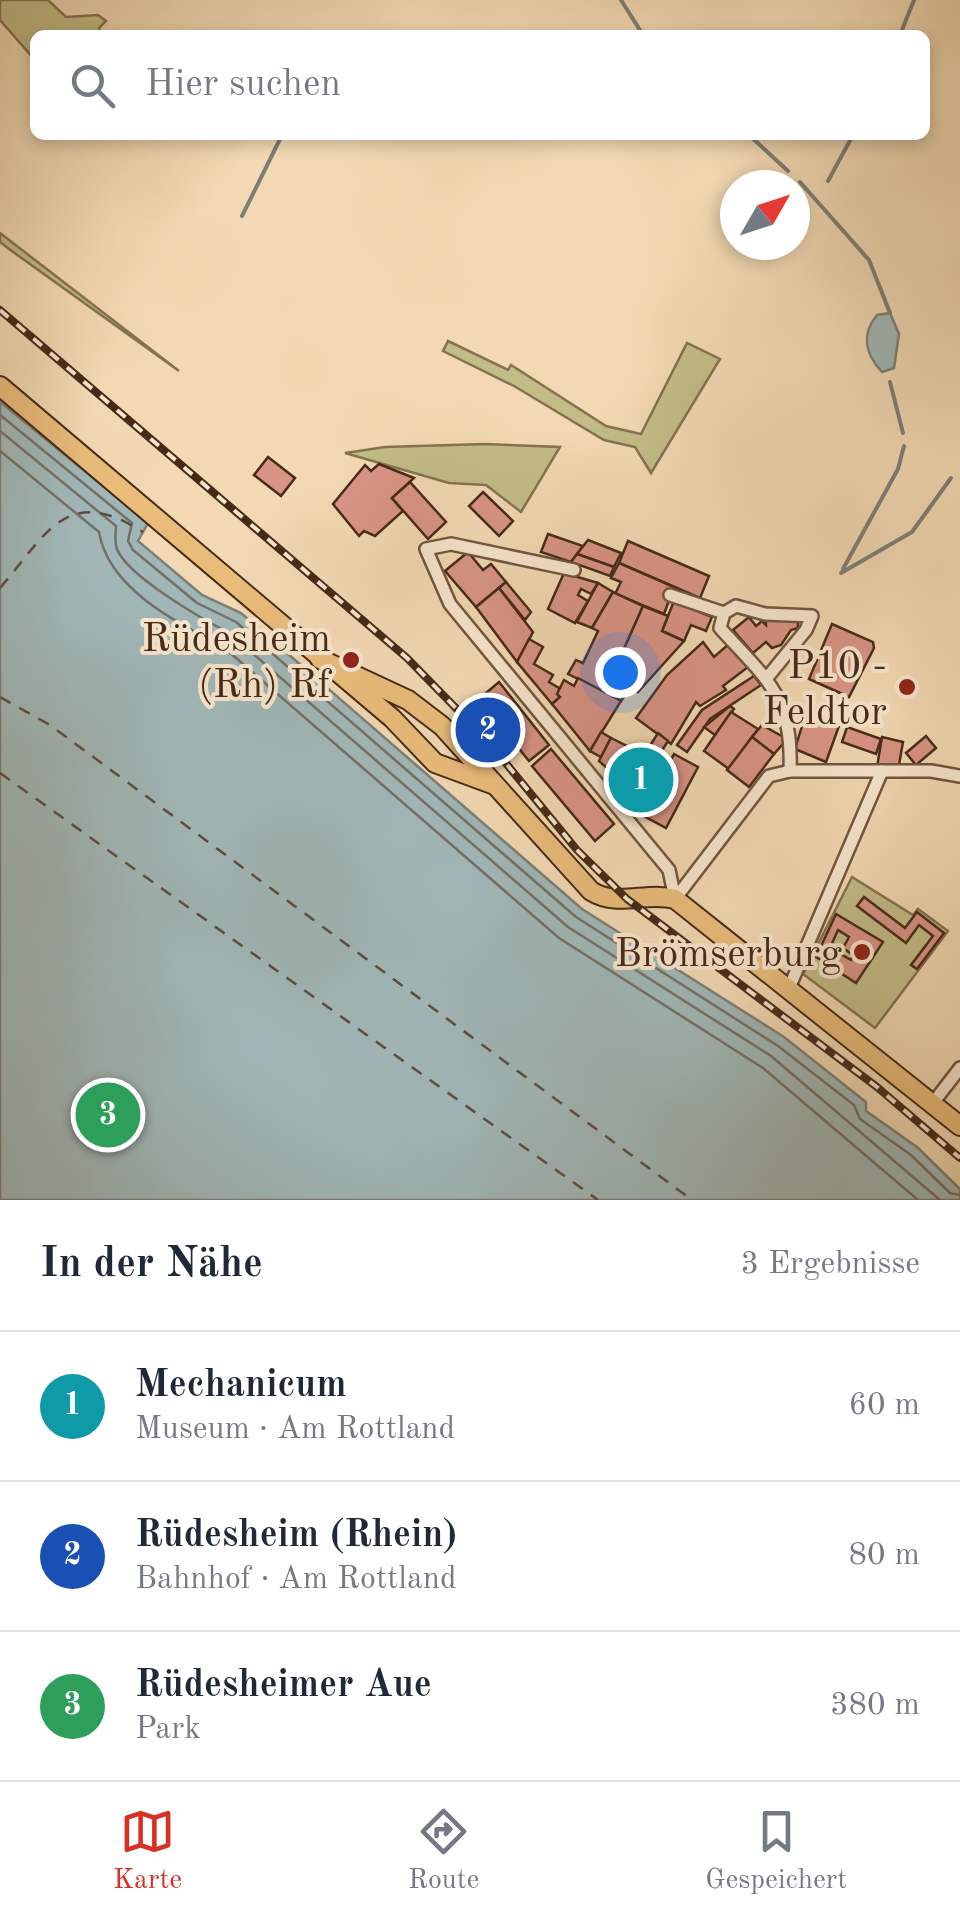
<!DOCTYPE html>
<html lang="de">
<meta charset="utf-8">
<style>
:root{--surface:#fff;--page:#f2f2f3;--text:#1f2937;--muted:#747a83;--line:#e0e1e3;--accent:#d93025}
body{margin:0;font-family:"Old Standard TT",serif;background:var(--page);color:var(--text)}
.compass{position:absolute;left:720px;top:170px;width:90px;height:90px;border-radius:50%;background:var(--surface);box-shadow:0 5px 15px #0003;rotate:51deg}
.you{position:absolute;left:620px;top:672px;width:35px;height:35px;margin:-25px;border:8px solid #fff;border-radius:50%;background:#1a73e8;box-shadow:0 0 0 15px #1a73e833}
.badge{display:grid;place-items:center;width:65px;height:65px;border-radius:50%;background:var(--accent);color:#fff;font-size:32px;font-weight:700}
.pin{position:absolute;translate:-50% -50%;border:5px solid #fff;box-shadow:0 2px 10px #0006}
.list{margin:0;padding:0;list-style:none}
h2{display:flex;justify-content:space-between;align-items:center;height:130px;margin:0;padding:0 40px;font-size:42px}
h2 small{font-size:32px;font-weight:400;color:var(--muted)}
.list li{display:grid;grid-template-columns:65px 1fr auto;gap:30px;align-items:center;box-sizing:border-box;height:150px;padding:0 40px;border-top:2px solid var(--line)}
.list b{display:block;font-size:38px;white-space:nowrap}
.list p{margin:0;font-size:32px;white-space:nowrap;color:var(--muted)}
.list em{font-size:32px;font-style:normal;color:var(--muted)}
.icon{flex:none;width:55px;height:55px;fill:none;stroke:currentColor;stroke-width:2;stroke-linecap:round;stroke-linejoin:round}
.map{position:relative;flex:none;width:960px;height:1200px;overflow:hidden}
.search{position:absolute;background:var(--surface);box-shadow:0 5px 15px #0003;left:30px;right:30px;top:30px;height:110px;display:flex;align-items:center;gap:25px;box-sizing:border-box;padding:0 35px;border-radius:15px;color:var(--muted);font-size:38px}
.sheet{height:580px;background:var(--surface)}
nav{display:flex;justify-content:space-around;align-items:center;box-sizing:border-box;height:140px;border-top:2px solid var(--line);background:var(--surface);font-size:28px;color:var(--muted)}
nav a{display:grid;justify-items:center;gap:5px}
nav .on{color:var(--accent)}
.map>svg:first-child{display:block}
</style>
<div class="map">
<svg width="960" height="1200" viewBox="0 0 960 1200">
<rect width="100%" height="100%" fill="#f2d9b3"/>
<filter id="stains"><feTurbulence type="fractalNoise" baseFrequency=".002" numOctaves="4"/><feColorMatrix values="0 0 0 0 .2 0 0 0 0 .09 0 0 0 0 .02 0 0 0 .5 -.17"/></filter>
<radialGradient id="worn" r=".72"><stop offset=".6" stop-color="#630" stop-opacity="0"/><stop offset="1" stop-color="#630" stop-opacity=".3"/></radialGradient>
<g fill="#c3bc87" stroke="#847350" stroke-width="2.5">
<polygon points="0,0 48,0 66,17 98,15 106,21 99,28 100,35 35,35 35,60 0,20"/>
<polygon points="0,233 179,371 9,249 0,242"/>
<polygon points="448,341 508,370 511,365 606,426 641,434 687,343 720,359 651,473 635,447 604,440 514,386 443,351"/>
<polygon points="485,444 560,447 521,512 486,485 449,483 345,453 385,447"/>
<polygon points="852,877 913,915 918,909 948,931 875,1028 803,974"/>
</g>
<g fill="#a0b7b7" stroke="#7c7f77" stroke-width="2.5">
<path d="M 890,313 L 899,334 L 894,368 L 882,372 C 865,354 861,334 877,315 Z"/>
<polygon points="0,402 148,523 138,541 202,595 241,613 582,909 784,1037 866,1102 866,1111 917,1147 960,1189 960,1200 0,1200"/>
</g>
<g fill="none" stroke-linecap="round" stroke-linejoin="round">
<g stroke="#737068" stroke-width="2.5">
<polyline points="0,415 132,523 128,541 133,550 197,603 236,622 576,917 778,1046 854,1105 860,1119 911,1155 950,1193 960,1195"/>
<path d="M 0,431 L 116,526 C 116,533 114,542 117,549 C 127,576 204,620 229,633 L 568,927 L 771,1056 L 940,1200"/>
<path d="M 0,451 L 99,532 C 108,587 174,622 221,645 L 559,938 L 763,1068 L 918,1200"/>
</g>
<g stroke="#7c7f77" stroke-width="4">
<polyline points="621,0 643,35"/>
<polyline points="900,35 914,0"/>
<polyline points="749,135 788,171"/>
<polyline points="828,181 853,135"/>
<polyline points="800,182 869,260 890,313"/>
<polyline points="242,216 282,135"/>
<polyline points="890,382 903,433"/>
<polyline points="843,569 898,469 904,446"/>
<polyline points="841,573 912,532 951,478"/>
</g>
<g stroke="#5c4d40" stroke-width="2.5" stroke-dasharray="12 10" stroke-linecap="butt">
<path d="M 0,588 C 47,534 66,483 143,532"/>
<polyline points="0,697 50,725 692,1200"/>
<polyline points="0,773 598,1200"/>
</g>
</g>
<g fill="#d99485" stroke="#462a18" stroke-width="2.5" fill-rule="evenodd">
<polygon points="268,457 295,478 281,496 254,475"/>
<polygon points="379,464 414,478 392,498 403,511 375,536 364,531 359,536 333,504 365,465 371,471"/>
<polygon points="410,482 446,522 428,539 392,498"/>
<polygon points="483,492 513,521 499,536 469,506"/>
<polygon points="548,534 583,546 571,562 541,552"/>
<polygon points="588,540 621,553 614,567 577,554"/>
<polygon points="628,541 709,576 700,598 619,563"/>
<polygon points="468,552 483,570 491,564 506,582 476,607 445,571"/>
<polygon points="577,554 614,567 610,576 571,562"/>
<polygon points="619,563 674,587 664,614 615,594 621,582 611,578"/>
<polygon points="564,573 598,583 591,594 581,589 578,595 588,601 575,623 548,609"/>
<polygon points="506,582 531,612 525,620 499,588"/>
<polygon points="598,583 613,592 592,628 577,622"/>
<polygon points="499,588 533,632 517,662 476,607"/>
<polygon points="613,592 643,606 605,692 568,674 576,660 583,663 598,631 592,628"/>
<polygon points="674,601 712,617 706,631 691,625 684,641 662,631"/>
<polygon points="643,606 668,616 662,631 684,641 638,692 631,687 621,701 605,692"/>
<polygon points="749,617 756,626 762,621 766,625 766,619 798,619 798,628 791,630 781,645 772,648 766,642 753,653 733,630"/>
<polygon points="832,624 873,642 874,648 849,697 809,679"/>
<polygon points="529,639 543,647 534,664 553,675 549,682 559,688 560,697 552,704 517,662"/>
<polygon points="703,642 714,657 730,643 748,667 723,686 726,690 700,706 696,702 671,744 636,718 667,675"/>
<polygon points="754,676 761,685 710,719 687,752 677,745 702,710"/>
<polygon points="578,678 621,701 590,751 552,704 560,697 557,694 564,680 574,686"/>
<polygon points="499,682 549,745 529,761 479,699"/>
<polygon points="730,706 734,709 715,735 704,727"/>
<polygon points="731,712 758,729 729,769 704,751"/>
<polygon points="806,713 839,726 826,762 795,749"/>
<polygon points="762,725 787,739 774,754 752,737"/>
<polygon points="847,727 881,739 876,754 842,742"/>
<polygon points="601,732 611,738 601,757 590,751"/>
<polygon points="658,733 668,741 653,765 665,771 649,802 614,781 631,748 635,751 632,757 641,760"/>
<polygon points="926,736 936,748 916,765 906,753"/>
<polygon points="752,737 774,754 749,787 727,770"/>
<polygon points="882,737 903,742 899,765 877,767"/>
<polygon points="611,738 631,748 616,776 599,761"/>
<polygon points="551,749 614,824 595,841 532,766"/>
<polygon points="674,754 698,767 666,828 642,815"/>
<polygon points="864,897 905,928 917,912 944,933 917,969 911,965 933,936 919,925 906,943 857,906"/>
<path d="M 836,914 L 883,942 L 856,983 L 816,957 ZM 838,930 L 849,937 L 843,948 L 853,955 L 851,960 L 830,948 Z"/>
</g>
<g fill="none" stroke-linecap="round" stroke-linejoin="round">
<g stroke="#71563f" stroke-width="16">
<g id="minor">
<polyline points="574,570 451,544 426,549 450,604 669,870 675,899"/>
<path d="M 670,595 L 724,613 L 720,628 C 767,680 793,696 790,771"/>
<polyline points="724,613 736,606 765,614 812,616 806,630 766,679"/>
<polyline points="675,899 769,776 790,771 931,771 960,776"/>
<polyline points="789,988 882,771"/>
<polyline points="933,1103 960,1068"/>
</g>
</g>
<g stroke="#462a18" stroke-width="22">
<g id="primary">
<polyline points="0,386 392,718 435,763 492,784"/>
<path d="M 320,659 L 408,700 L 442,726 L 591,891 C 618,908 646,891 675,899 L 960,1126"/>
</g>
</g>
<use href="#minor" stroke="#f7e6ce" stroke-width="11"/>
<use href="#primary" stroke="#e9bc7a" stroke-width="18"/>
<g stroke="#462a18" stroke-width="8">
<polyline id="rail" points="0,310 407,658 486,739 577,850 627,899 877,1087 960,1158"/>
</g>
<use href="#rail" stroke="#f7e6ce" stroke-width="4" stroke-dasharray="11" stroke-linecap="butt"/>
</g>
<g fill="#8f2418" stroke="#f7e6ce" stroke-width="4">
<circle cx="351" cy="660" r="10"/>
<circle cx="907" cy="687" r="10"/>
<circle cx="862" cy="952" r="10"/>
</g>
<g text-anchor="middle" stroke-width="8" stroke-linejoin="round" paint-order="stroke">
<g font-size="40" fill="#462a18" stroke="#f7e6ce" text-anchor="end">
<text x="331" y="651">Rüdesheim<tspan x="331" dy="46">(Rh) Rf</tspan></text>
<text x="887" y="678">P10 -<tspan x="887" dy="46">Feldtor</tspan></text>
<text x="842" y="966">Brömserburg</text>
</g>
</g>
<rect width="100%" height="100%" filter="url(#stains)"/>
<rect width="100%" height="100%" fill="url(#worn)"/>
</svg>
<svg class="compass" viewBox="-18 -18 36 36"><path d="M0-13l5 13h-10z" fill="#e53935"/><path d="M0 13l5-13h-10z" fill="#747a83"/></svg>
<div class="you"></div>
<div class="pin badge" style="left:641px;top:780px;background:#0f9aa8">1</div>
<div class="pin badge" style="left:488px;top:730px;background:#1a4fb4">2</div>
<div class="pin badge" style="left:108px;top:1115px;background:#2e9e5b">3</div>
<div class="search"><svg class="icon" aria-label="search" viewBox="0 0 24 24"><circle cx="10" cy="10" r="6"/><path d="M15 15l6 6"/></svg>Hier suchen</div>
</div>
<section class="sheet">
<h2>In der Nähe<small>3 Ergebnisse</small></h2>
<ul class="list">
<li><span class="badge" style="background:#0f9aa8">1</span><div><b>Mechanicum</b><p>Museum · Am Rottland</p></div><em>60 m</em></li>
<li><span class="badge" style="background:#1a4fb4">2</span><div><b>Rüdesheim (Rhein)</b><p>Bahnhof · Am Rottland</p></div><em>80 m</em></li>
<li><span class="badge" style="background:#2e9e5b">3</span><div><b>Rüdesheimer Aue</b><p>Park</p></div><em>380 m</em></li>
</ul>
</section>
<nav>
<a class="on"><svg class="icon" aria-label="map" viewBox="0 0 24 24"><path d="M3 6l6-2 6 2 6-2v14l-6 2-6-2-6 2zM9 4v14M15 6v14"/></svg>Karte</a>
<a><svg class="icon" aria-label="directions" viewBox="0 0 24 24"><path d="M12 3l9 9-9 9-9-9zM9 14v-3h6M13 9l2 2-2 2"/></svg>Route</a>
<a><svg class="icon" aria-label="saved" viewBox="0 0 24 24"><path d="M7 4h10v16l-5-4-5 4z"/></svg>Gespeichert</a>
</nav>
